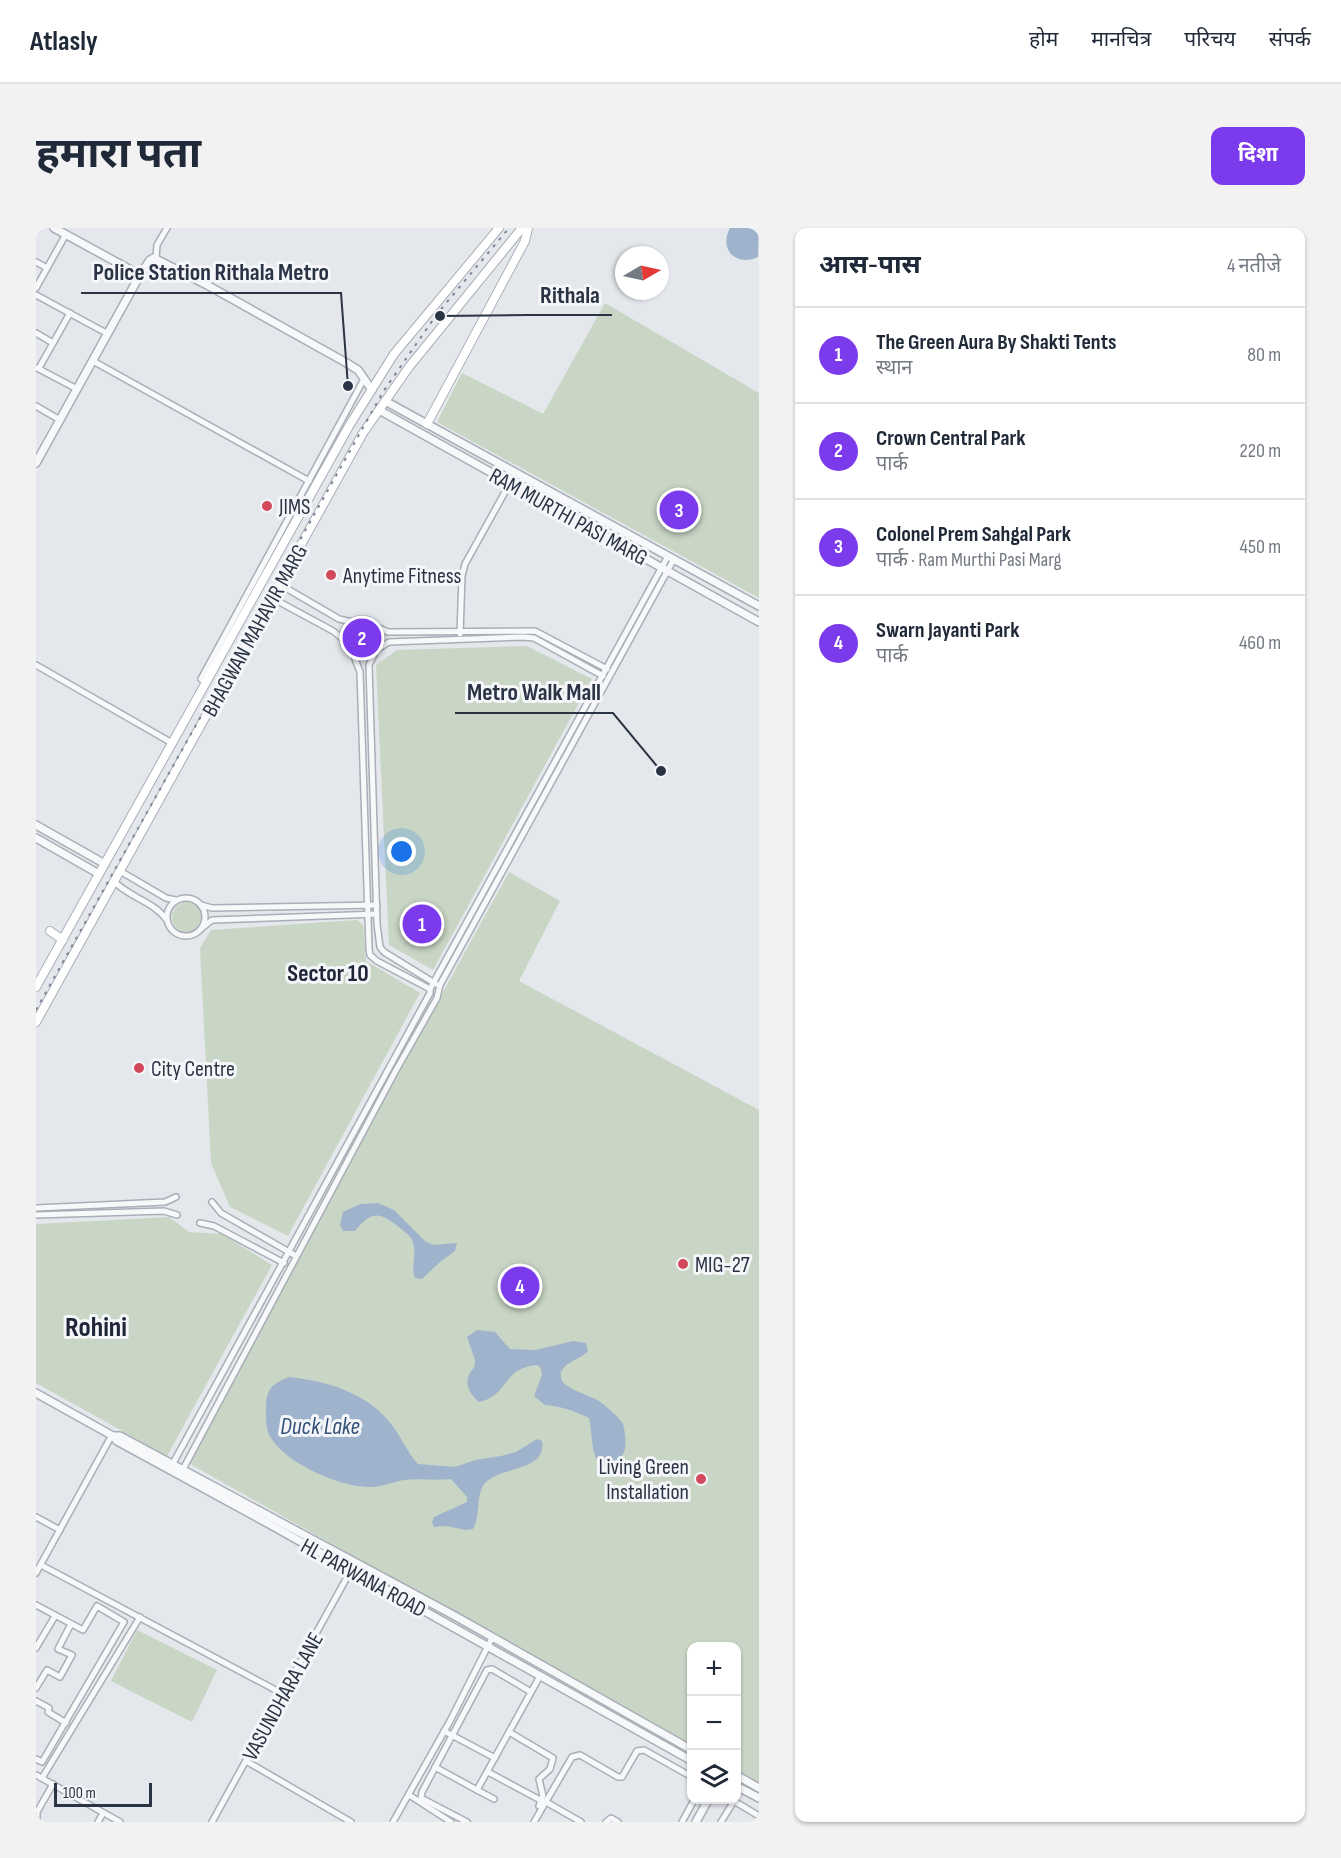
<!DOCTYPE html>
<html lang="hi">
<meta charset="utf-8">
<style>
:root{--surface:#fff;--page:#f2f2f3;--text:#1f2937;--muted:#747a83;--line:#e0e1e3;--accent:#7c3aed}
body{margin:0;font-family:"Sofia Sans Condensed","Noto Sans Devanagari",sans-serif;background:var(--page);color:var(--text)}
.controls{position:absolute;right:18px;bottom:18px;display:grid;overflow:hidden;border-radius:12px;box-shadow:0 2px 4px #0004}
.controls button{width:54px;height:54px;display:grid;place-items:center;padding:0;border:0;border-bottom:2px solid var(--line);background:var(--surface);color:var(--text);font:30px sans-serif}
.compass{position:absolute;left:579px;top:18px;width:54px;height:54px;border-radius:50%;background:var(--surface);box-shadow:0 2px 4px #0004;rotate:81deg}
.scale{position:absolute;left:18px;bottom:15px;width:98px;box-sizing:border-box;padding-left:6px;border:3px solid #2b3445;border-top:0;font-size:16px;line-height:21px;white-space:nowrap;color:#2b3445;-webkit-text-stroke:4px #f4f6f9;paint-order:stroke}
.you{position:absolute;left:366px;top:624px;width:21px;height:21px;margin:-15px;border:4px solid #fff;border-radius:50%;background:#1a73e8;box-shadow:0 0 0 9px #1a73e833}
.badge{display:grid;place-items:center;width:39px;height:39px;border-radius:50%;background:var(--accent);color:#fff;font-size:20px;font-weight:700}
.pin{position:absolute;translate:-50% -50%;border:3px solid #fff;box-shadow:0 2px 6px #0006}
.list{margin:0;padding:0;list-style:none}
h2{display:flex;justify-content:space-between;align-items:center;height:78px;margin:0;padding:0 24px;font-size:26px}
h2 small{font-size:20px;font-weight:400;color:var(--muted)}
.list li{display:grid;grid-template-columns:39px 1fr auto;gap:18px;align-items:center;box-sizing:border-box;height:96px;padding:0 24px;border-top:2px solid var(--line)}
.list b{display:block;font-size:22px;white-space:nowrap}
.list p{margin:0;font-size:20px;white-space:nowrap;color:var(--muted)}
.list em{font-size:20px;font-style:normal;color:var(--muted)}
.icon{flex:none;width:33px;height:33px;fill:none;stroke:currentColor;stroke-width:2;stroke-linecap:round;stroke-linejoin:round}
.map{position:relative;flex:none;width:723px;height:1594px;overflow:hidden;border-radius:12px}
header{display:flex;align-items:center;gap:36px;box-sizing:border-box;height:84px;padding:0 30px;background:var(--surface);border-bottom:2px solid var(--line)}
header strong{font-size:28px}
nav{display:flex;gap:33px;margin-inline-start:auto;font-size:21px}
.intro{display:flex;align-items:center;justify-content:space-between;box-sizing:border-box;height:144px;padding:0 36px}
h1{margin:0;font-size:42px}
.button{padding:15px 27px;border-radius:12px;background:var(--accent);color:#fff;font-size:21px;font-weight:700}
main{display:flex;gap:36px;padding:0 36px}
aside{flex:1;background:var(--surface);border-radius:12px;box-shadow:0 2px 4px #0004}
.map>svg:first-child{display:block}
</style>
<header>
<strong>Atlasly</strong>
<nav><a>होम</a><a>मानचित्र</a><a>परिचय</a><a>संपर्क</a></nav>
</header>
<div class="intro"><h1>हमारा पता</h1><a class="button">दिशा</a></div>
<main>
<div class="map">
<svg width="723" height="1594" viewBox="0 0 723 1594">
<rect width="100%" height="100%" fill="#e4e7ec"/>
<g fill="#c9d6c5">
<polygon points="569,75 723,165 723,370 401,194 426,145 507,186"/>
<circle cx="326" cy="410" r="14"/>
<polygon points="491,418 556,451 397,742 353,717 340,437 361,422"/>
<polygon points="473,644 524,673 483,753 723,882 723,1557 701,1545 700,1418 656,1418 655,1519 149,1233"/>
<circle cx="151" cy="689" r="15"/>
<polygon points="321,692 327,697 330,733 384,765 252,1008 194,979 175,935 164,720 175,702"/>
<polygon points="133,989 153,1004 186,1006 236,1037 131,1228 0,1155 0,996"/>
<polygon points="101,1402 181,1442 156,1494 75,1453"/>
</g>
<g fill="#9fb4cc">
<path d="M 694,0 L 723,0 L 722,29 C 701,39 682,22 694,0 Z"/>
<path d="M 342,975 L 358,982 L 389,1013 L 397,1017 L 421,1015 L 419,1023 L 404,1034 L 386,1051 L 379,1050 C 374,1038 382,1025 376,1012 C 374,1007 367,1003 363,999 C 343,983 335,983 319,1003 L 307,1003 L 304,997 L 307,984 L 324,976 Z"/>
<path d="M 441,1102 L 459,1104 L 474,1121 L 499,1122 L 537,1113 L 550,1115 L 552,1123 C 545,1132 522,1135 525,1150 C 527,1162 558,1167 567,1176 C 573,1181 583,1189 587,1196 C 588,1199 589,1205 589,1209 C 592,1228 582,1236 564,1238 C 554,1222 557,1208 553,1190 C 538,1183 525,1178 509,1177 L 498,1168 L 506,1147 L 505,1141 L 502,1137 C 466,1139 473,1168 443,1174 C 432,1165 426,1151 438,1140 L 439,1132 L 431,1109 Z"/>
<path d="M 253,1149 C 291,1153 332,1165 356,1197 C 366,1210 371,1224 382,1236 L 419,1239 L 439,1232 L 465,1228 L 480,1224 L 501,1211 L 506,1213 C 511,1244 464,1238 449,1255 C 439,1268 445,1287 437,1301 L 429,1302 L 411,1298 L 398,1299 L 396,1294 L 398,1289 L 431,1274 L 431,1269 L 415,1251 C 400,1253 383,1250 368,1252 C 358,1254 347,1258 337,1259 C 308,1261 250,1236 235,1210 C 230,1204 230,1191 230,1183 C 230,1163 233,1157 253,1149 Z"/>
</g>
<g fill="none" stroke-linecap="round" stroke-linejoin="round">
<g stroke="#a9aeb7" stroke-width="8">
<g id="minor">
<polyline points="120,30 121,17 131,0"/>
<polyline points="0,34 11,40"/>
<polyline points="0,60 30,6"/>
<polyline points="0,67 72,106"/>
<polyline points="0,105 17,115"/>
<polyline points="57,133 273,253"/>
<polyline points="1,140 41,161"/>
<polyline points="3,140 34,85"/>
<polyline points="0,178 24,192"/>
<polyline points="243,356 303,391 316,394"/>
<polyline points="236,370 297,403 307,411"/>
<circle cx="326" cy="410" r="19"/>
<polyline points="343,400 352,404 499,403 571,441"/>
<polyline points="424,406 426,348 429,336 474,255"/>
<polyline points="342,421 353,414 487,409 498,410 567,448"/>
<polyline points="339,425 333,437 341,696 344,719 348,724 400,756"/>
<polyline points="318,428 324,444 333,721 334,727 341,733 394,761"/>
<polyline points="0,437 136,515"/>
<polyline points="170,455 165,451 328,151"/>
<polyline points="84,643 130,670 140,672"/>
<path d="M 78,653 C 92,669 117,673 130,691"/>
<circle cx="150" cy="689" r="19"/>
<polyline points="165,677 176,680 341,677"/>
<polyline points="166,700 176,692 341,686"/>
<polyline points="176,974 185,985 260,1028"/>
<polyline points="0,980 129,974 140,969"/>
<polyline points="0,987 128,983 141,987"/>
<polyline points="164,995 178,998 248,1035"/>
<polyline points="135,1239 394,765 394,761 632,328"/>
<polyline points="145,1245 359,844 401,770 404,757 638,331"/>
<polyline points="0,1289 24,1302"/>
<polyline points="5,1337 247,1466"/>
<polyline points="0,1345 76,1207"/>
<polyline points="0,1377 47,1402 61,1378 88,1394 6,1534 0,1531"/>
<polyline points="0,1420 19,1388"/>
<polyline points="0,1460 11,1442 24,1449 36,1427 22,1421 35,1396"/>
<polyline points="0,1473 13,1480 12,1484 30,1495"/>
<polyline points="408,1503 459,1530"/>
<polyline points="473,1504 517,1530 514,1541 503,1551 507,1568 503,1578"/>
<polyline points="210,1533 315,1594"/>
<polyline points="399,1539 441,1562 504,1448"/>
<polyline points="452,1544 506,1573"/>
<polyline points="0,1547 84,1594"/>
<polyline points="6,1550 104,1389"/>
<polyline points="441,1562 458,1571"/>
<polyline points="373,1567 415,1594"/>
<polyline points="510,1574 545,1594"/>
<polyline points="1,1594 1,1584 17,1556"/>
<polyline points="62,1594 67,1585"/>
<polyline points="176,1594 315,1342"/>
<polyline points="357,1594 414,1493 456,1410"/>
<polyline points="431,1594 385,1570 386,1564 451,1442 456,1441 495,1464"/>
<polyline points="498,1594 536,1529 544,1527 582,1549 586,1549 601,1523 608,1522 656,1549"/>
<polyline points="570,1594 575,1590 582,1594"/>
<polyline points="646,1594 658,1572"/>
<polyline points="685,1594 698,1573 723,1588"/>
</g>
</g>
<g stroke="#a9aeb7" stroke-width="10">
<g id="tertiary">
<polyline points="18,0 104,47"/>
<polyline points="349,173 723,378"/>
<polyline points="343,182 723,394"/>
<polyline points="0,235 104,47 114,32 118,30 171,57 309,134 322,142 336,162"/>
<polyline points="0,597 69,636"/>
<polyline points="0,610 63,646"/>
<polyline points="0,1165 77,1208 81,1213 235,1297 656,1533"/>
<polyline points="77,1208 84,1208 419,1388 656,1522"/>
<polyline points="700,1547 723,1560"/>
<polyline points="700,1558 723,1570"/>
<polyline points="660,1594 672,1572"/>
</g>
</g>
<g stroke="#a9aeb7" stroke-width="10">
<g id="secondary">
<polyline points="391,196 489,13 492,0"/>
<polyline points="14,703 27,712"/>
<polyline points="0,759 313,198 358,126 463,0"/>
<polyline points="0,794 327,205 373,139 486,0"/>
</g>
</g>
<use href="#minor" stroke="#f7f8fa" stroke-width="5"/>
<use href="#tertiary" stroke="#f7f8fa" stroke-width="7"/>
<use href="#secondary" stroke="#fff" stroke-width="8"/>
<polyline stroke="#7d8696" stroke-width="2" stroke-dasharray="3 6" stroke-linecap="butt" points="0,782 347,164 401,86 473,0"/>
</g>
<g fill="#d1495b" stroke="#f4f6f9" stroke-width="2">
<circle cx="231" cy="278" r="6"/>
<circle cx="295" cy="347" r="6"/>
<circle cx="103" cy="840" r="6"/>
<circle cx="647" cy="1036" r="6"/>
<circle cx="665" cy="1251" r="6"/>
</g>
<g text-anchor="middle" stroke-width="6" stroke-linejoin="round" paint-order="stroke">
<g font-size="22" fill="#2b3445" stroke="#f4f6f9" text-anchor="start">
<text x="243" y="286">JIMS</text>
<text x="307" y="355">Anytime Fitness</text>
<text x="115" y="848">City Centre</text>
<text x="659" y="1044">MIG-27</text>
<text x="653" y="1246" text-anchor="end">Living Green<tspan x="653" dy="25">Installation</tspan></text>
</g>
<g font-size="22" fill="#2b3445" stroke="#f4f6f9">
<text transform="translate(533 288) rotate(29)" y="8">RAM MURTHI PASI MARG</text>
<text transform="translate(218 402) rotate(-61)" y="8">BHAGWAN MAHAVIR MARG</text>
<text transform="translate(328 1349) rotate(29)" y="8">HL PARWANA ROAD</text>
<text transform="translate(246 1468) rotate(-61)" y="8">VASUNDHARA LANE</text>
</g>
<g font-size="24" font-weight="bold" fill="#1d2536" stroke="#f4f6f9">
<text x="292" y="753">Sector 10</text>
</g>
<g font-size="24" font-style="italic" fill="#34527a" stroke="#f4f6f9">
<text x="284" y="1206">Duck Lake</text>
</g>
<g font-size="28" font-weight="bold" fill="#1d2536" stroke="#f4f6f9">
<text x="60" y="1108">Rohini</text>
</g>
</g>
<path fill="none" stroke="#2b3445" stroke-width="2" d="M312 158L305 65H45M404 88L492 87H576M625 543L577 485H419"/>
<g fill="#2b3445" stroke="#f4f6f9" stroke-width="2">
<circle cx="312" cy="158" r="6"/>
<circle cx="404" cy="88" r="6"/>
<circle cx="625" cy="543" r="6"/>
</g>
<g font-size="24" text-anchor="middle" font-weight="bold" fill="#2b3445" stroke="#f4f6f9" stroke-width="6" stroke-linejoin="round" paint-order="stroke">
<text x="175" y="52">Police Station Rithala Metro</text>
<text x="534" y="75">Rithala</text>
<text x="498" y="472">Metro Walk Mall</text>
</g>
</svg>
<div class="controls">
<button>+</button>
<button>−</button>
<button><svg class="icon" aria-label="layers" viewBox="0 0 24 24"><path d="M12 4l9 5-9 5-9-5zM3 14l9 5 9-5"/></svg></button>
</div>
<svg class="compass" viewBox="-18 -18 36 36"><path d="M0-13l5 13h-10z" fill="#e53935"/><path d="M0 13l5-13h-10z" fill="#747a83"/></svg>
<div class="scale">100 m</div>
<div class="you"></div>
<div class="pin badge" style="left:386px;top:696px">1</div>
<div class="pin badge" style="left:326px;top:410px">2</div>
<div class="pin badge" style="left:643px;top:282px">3</div>
<div class="pin badge" style="left:484px;top:1058px">4</div>
</div>
<aside>
<h2>आस-पास<small>4 नतीजे</small></h2>
<ul class="list">
<li><span class="badge">1</span><div><b>The Green Aura By Shakti Tents</b><p>स्थान</p></div><em>80 m</em></li>
<li><span class="badge">2</span><div><b>Crown Central Park</b><p>पार्क</p></div><em>220 m</em></li>
<li><span class="badge">3</span><div><b>Colonel Prem Sahgal Park</b><p>पार्क · Ram Murthi Pasi Marg</p></div><em>450 m</em></li>
<li><span class="badge">4</span><div><b>Swarn Jayanti Park</b><p>पार्क</p></div><em>460 m</em></li>
</ul>
</aside>
</main>
